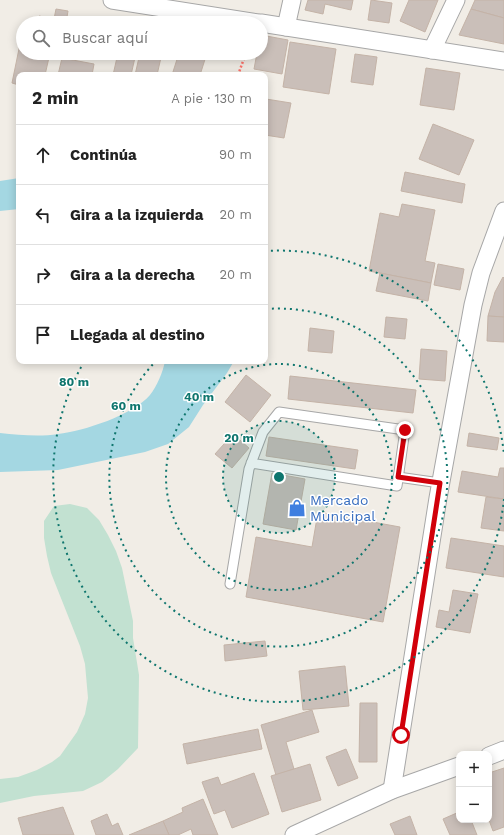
<!DOCTYPE html>
<html lang="es">
<meta charset="utf-8">
<style>
:root{--surface:#fff;--page:#f6f6f6;--text:#222;--muted:#767676;--line:#e0e0e0}
body{margin:0;font-family:"Work Sans",sans-serif;background:var(--page);color:var(--text)}
.controls{position:absolute;right:12px;bottom:12px;display:grid;overflow:hidden;border-radius:8px;box-shadow:0 2px 10px #0003}
.controls button{width:36px;height:36px;display:grid;place-items:center;padding:0;border:0;border-bottom:1px solid var(--line);background:var(--surface);color:var(--text);font:20px sans-serif}
.stop{position:absolute;width:12px;height:12px;margin:-9px;border:3px solid #d1000a;border-radius:50%;background:#fff}
.stop.end{background:#d1000a;border-color:#fff;box-shadow:0 1px 4px #0008}
.list{margin:0;padding:0;list-style:none}
h2{display:flex;justify-content:space-between;align-items:center;height:52px;margin:0;padding:0 16px;font-size:17px}
h2 small{font-size:13px;font-weight:400;color:var(--muted)}
.list li{display:grid;grid-template-columns:26px 1fr auto;gap:12px;align-items:center;box-sizing:border-box;height:60px;padding:0 16px;border-top:1px solid var(--line)}
.list b{display:block;font-size:15px;white-space:nowrap}
.list em{font-size:13px;font-style:normal;color:var(--muted)}
.icon{flex:none;width:22px;height:22px;fill:none;stroke:currentColor;stroke-width:2;stroke-linecap:round;stroke-linejoin:round}
.map{position:relative;flex:none;width:504px;height:835px;overflow:hidden}
.search{position:absolute;background:var(--surface);box-shadow:0 2px 10px #0003;left:16px;top:16px;width:252px;height:44px;display:flex;align-items:center;gap:10px;box-sizing:border-box;padding:0 14px;border-radius:22px;color:var(--muted);font-size:15px}
.panel{position:absolute;background:var(--surface);box-shadow:0 2px 10px #0003;left:16px;top:72px;width:252px;height:292px;border-radius:8px}
.map>svg:first-child{display:block}
</style>
<div class="map">
<svg width="504" height="835" viewBox="0 0 504 835">
<rect width="100%" height="100%" fill="#f1ede6"/>
<polygon fill="#c2e1d1" points="70,504 87,508 99,520 108,535 116,551 122,568 133,621 133,638 139,675 138,748 118,769 102,782 83,791 34,796 0,803 0,779 18,777 37,770 52,762 60,756 77,732 85,714 88,698 85,664 80,646 51,573 47,556 44,538 44,521 54,506"/>
<g fill="#a4d7e2">
<polygon points="19,178 19,209 0,211 0,181"/>
<path d="M 165,361 L 234,361 L 227,373 L 203,405 L 189,427 L 168,444 L 145,452 L 58,470 L 0,472 L 0,433 C 19,435 40,437 58,434 C 84,431 133,415 150,395 C 157,386 163,372 165,361 Z"/>
</g>
<g fill="#cabfb9" stroke="#c4b3a7">
<polygon points="308,0 353,0 351,10 325,4 323,14 305,10"/>
<polygon points="371,0 392,3 389,23 368,20"/>
<polygon points="409,0 438,0 425,32 400,21"/>
<polygon points="475,0 504,0 504,18 471,9"/>
<polygon points="56,9 68,11 66,23 38,23 39,16 54,19"/>
<polygon points="471,9 504,18 504,44 459,35"/>
<polygon points="261,35 288,40 282,74 254,69 257,53 261,53"/>
<polygon points="21,39 23,39 23,53 50,53 45,75 19,75 19,85 12,83"/>
<polygon points="290,42 336,49 329,94 283,87"/>
<polygon points="118,53 136,53 131,75 113,75"/>
<polygon points="140,53 162,53 157,75 135,75"/>
<polygon points="179,53 207,53 200,75 172,75"/>
<polygon points="355,54 377,57 373,85 351,82"/>
<polygon points="62,58 94,64 92,75 58,75"/>
<polygon points="426,68 460,73 454,110 420,105"/>
<polygon points="266,99 291,103 284,138 265,135"/>
<polygon points="433,124 474,140 459,175 419,159"/>
<polygon points="405,172 465,184 462,203 401,191"/>
<polygon points="402,204 435,210 425,261 435,263 431,283 369,271 380,213 399,217"/>
<polygon points="438,264 464,269 460,290 434,285"/>
<polygon points="380,273 431,283 428,301 376,291"/>
<polygon points="503,277 504,278 504,317 488,316 495,292"/>
<polygon points="488,316 504,317 504,342 487,341"/>
<polygon points="386,317 407,319 405,339 384,337"/>
<polygon points="310,328 334,331 332,353 308,351"/>
<polygon points="421,349 447,351 445,381 419,379"/>
<polygon points="246,375 271,395 250,422 225,402"/>
<polygon points="290,376 416,390 413,413 288,399"/>
<polygon points="469,433 499,438 497,450 467,446"/>
<polygon points="233,434 249,448 232,468 215,454"/>
<polygon points="269,437 358,450 355,469 266,456"/>
<polygon points="500,468 504,468 504,499 458,492 462,471 498,477"/>
<polygon points="272,473 305,479 296,530 263,524"/>
<polygon points="486,497 504,499 504,531 481,528"/>
<polygon points="318,512 400,527 383,622 246,597 256,537 312,547"/>
<polygon points="451,538 504,546 504,577 446,568"/>
<polygon points="453,590 478,594 470,633 436,627 439,610 449,612"/>
<polygon points="265,641 267,656 225,661 224,645"/>
<polygon points="345,666 349,706 303,710 299,671"/>
<polygon points="360,703 377,703 377,762 359,762"/>
<polygon points="312,710 319,732 286,742 294,769 276,775 261,725"/>
<polygon points="258,729 262,749 187,764 183,744"/>
<polygon points="346,749 358,778 338,786 326,757"/>
<polygon points="310,764 321,800 282,812 271,776"/>
<polygon points="504,768 504,827 493,831 489,820 489,773"/>
<polygon points="254,773 269,814 232,828 225,810 214,814 202,782 218,777 221,785"/>
<polygon points="203,799 218,835 193,835 191,829 178,835 169,835 163,821 183,812 182,808"/>
<polygon points="63,807 74,835 23,835 18,818"/>
<polygon points="459,812 459,820 471,820 477,835 450,835 443,819"/>
<polygon points="107,814 112,826 118,823 123,835 96,835 91,821"/>
<polygon points="410,816 417,835 395,835 390,824"/>
<polygon points="163,821 169,835 129,835"/>
</g>
<g fill="none" stroke-linecap="round" stroke-linejoin="round">
<g stroke="#a7a7a7" stroke-width="11">
<g id="lane">
<polyline points="398,477 440,483"/>
<polyline points="230,584 249,469 263,432 279,412 405,430 397,486 251,463"/>
</g>
</g>
<g stroke="#a7a7a7" stroke-width="19">
<g id="street">
<polyline points="112,0 258,23"/>
<polyline points="261,23 504,61"/>
<polyline points="286,27 292,0"/>
<polyline points="432,50 456,0"/>
<polyline points="489,756 504,750"/>
<polyline points="392,790 438,498 473,305 481,273 504,211"/>
<polyline points="294,835 392,790 459,766"/>
</g>
</g>
<polyline stroke="#ff726a" stroke-width="2.5" stroke-dasharray="2 2" stroke-linecap="butt" points="238,75 246,53"/>
<use href="#lane" stroke="#fff" stroke-width="9"/>
<use href="#street" stroke="#fff" stroke-width="17"/>
</g>
<g fill="none" stroke-linecap="round" stroke-linejoin="round">
<polyline stroke="#d1000a" stroke-width="5" points="401,735 440,483 398,477 405,430"/>
</g>
<circle cx="279" cy="477" r="56" fill="#0f766e" fill-opacity=".12"/>
<g fill="none" stroke="#0f766e" stroke-width="2" stroke-dasharray="2 4">
<circle cx="279" cy="477" r="56"/>
<circle cx="279" cy="477" r="113"/>
<path d="M266 309A169 169 0 1 1 155 362"/>
<path d="M504 499A226 226 0 1 1 84 362M265 251A226 226 0 0 1 504 455"/>
</g>
<defs>
<g id="shop-bare" transform="scale(1.38)"><path d="M-5-2.5h2.3a2.7 3.5 0 0 1 5.4 0H5L5.5 6h-11ZM-1.5-2.5h3a1.5 2.3 0 0 0-3 0Z" fill="#3f7fe0" stroke="#fff" stroke-width="2.5" paint-order="stroke"/></g>
</defs>
<g fill-rule="evenodd">
<use href="#shop-bare" x="297" y="508"/>
</g>
<g text-anchor="middle" stroke-width="3" stroke-linejoin="round" paint-order="stroke">
<g font-size="14" fill="#366cbe" stroke="#fff" text-anchor="start">
<text x="310" y="505">Mercado<tspan x="310" dy="16">Municipal</tspan></text>
</g>
</g>
<circle cx="279" cy="477" r="6" fill="#0f766e" stroke="#fff" stroke-width="2"/>
<g font-size="12" text-anchor="middle" font-weight="bold" fill="#0f766e" stroke="#fff" stroke-width="3" stroke-linejoin="round" paint-order="stroke">
<text x="74" y="386">80 m</text>
<text x="199" y="401">40 m</text>
<text x="126" y="410">60 m</text>
<text x="239" y="442">20 m</text>
</g>
</svg>
<div class="controls">
<button>+</button>
<button>−</button>
</div>
<div class="stop" style="left:401px;top:735px"></div>
<div class="stop end" style="left:405px;top:430px"></div>
<div class="search"><svg class="icon" aria-label="search" viewBox="0 0 24 24"><circle cx="10" cy="10" r="6"/><path d="M15 15l6 6"/></svg>Buscar aquí</div>
<section class="panel">
<h2>2 min<small>A pie · 130 m</small></h2>
<ul class="list">
<li><svg class="icon" aria-label="ahead" viewBox="0 0 24 24"><path d="M12 20V5M6 11l6-6 6 6"/></svg><div><b>Continúa</b></div><em>90 m</em></li>
<li><svg class="icon" aria-label="left" viewBox="0 0 24 24"><path d="M17 20v-9H6M10 6l-5 5 5 5"/></svg><div><b>Gira a la izquierda</b></div><em>20 m</em></li>
<li><svg class="icon" aria-label="right" viewBox="0 0 24 24"><path d="M7 20v-9h11M14 6l5 5-5 5"/></svg><div><b>Gira a la derecha</b></div><em>20 m</em></li>
<li><svg class="icon" aria-label="arrive" viewBox="0 0 24 24"><path d="M6 21V4h12l-3 4 3 4H6"/></svg><div><b>Llegada al destino</b></div></li>
</ul>
</section>
</div>
